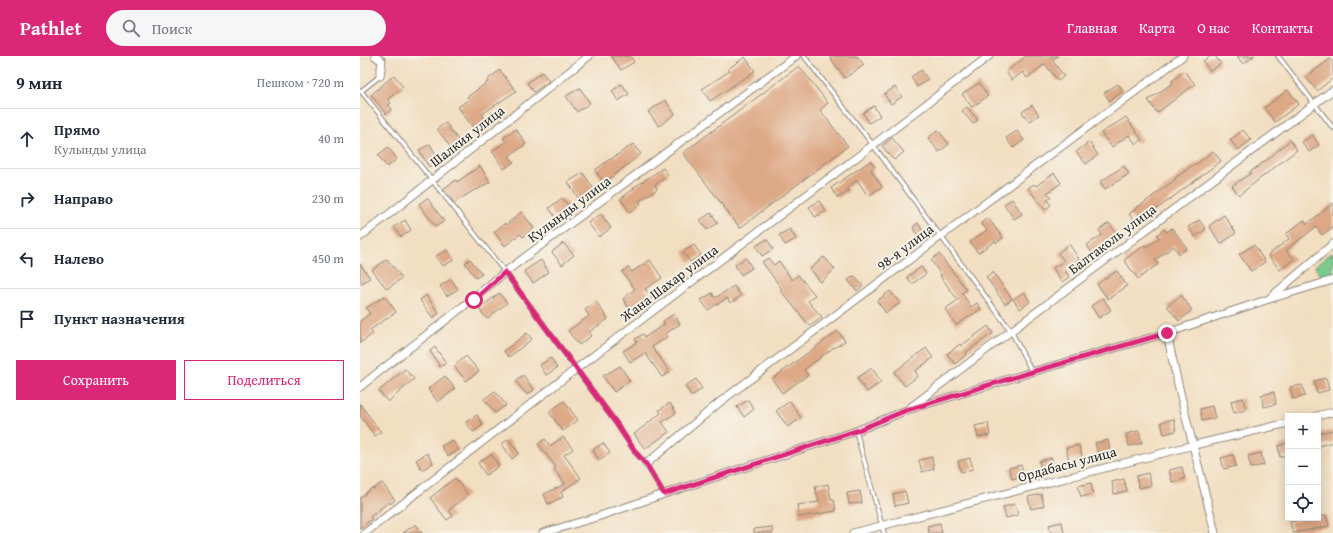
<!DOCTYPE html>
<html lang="ru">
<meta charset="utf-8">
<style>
:root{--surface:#fff;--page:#f6f6f7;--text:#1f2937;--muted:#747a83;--line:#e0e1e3;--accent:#db2777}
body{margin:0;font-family:"Gentium Book Plus",serif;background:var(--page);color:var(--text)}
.controls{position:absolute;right:12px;bottom:12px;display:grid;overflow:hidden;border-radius:0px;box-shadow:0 2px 10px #0003}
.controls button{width:36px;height:36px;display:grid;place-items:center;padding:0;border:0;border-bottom:1px solid var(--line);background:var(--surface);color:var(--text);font:20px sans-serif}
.stop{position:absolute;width:12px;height:12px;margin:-9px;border:3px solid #db2777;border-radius:50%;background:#fff}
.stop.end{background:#db2777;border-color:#fff;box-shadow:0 1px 4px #0008}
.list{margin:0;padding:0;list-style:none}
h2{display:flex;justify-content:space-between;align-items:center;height:52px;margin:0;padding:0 16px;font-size:17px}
h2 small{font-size:13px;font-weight:400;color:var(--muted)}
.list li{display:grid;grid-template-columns:26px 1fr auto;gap:12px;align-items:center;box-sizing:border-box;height:60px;padding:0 16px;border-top:1px solid var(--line)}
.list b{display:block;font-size:15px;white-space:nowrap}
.list p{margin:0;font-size:13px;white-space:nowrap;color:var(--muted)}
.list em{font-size:13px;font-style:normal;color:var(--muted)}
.actions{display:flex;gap:8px;padding:12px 16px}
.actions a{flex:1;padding:9px 0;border:1px solid var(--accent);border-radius:0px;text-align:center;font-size:14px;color:var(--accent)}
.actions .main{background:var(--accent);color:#fff}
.icon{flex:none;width:22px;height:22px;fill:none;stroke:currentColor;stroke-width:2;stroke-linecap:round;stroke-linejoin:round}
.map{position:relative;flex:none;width:973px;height:477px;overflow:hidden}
header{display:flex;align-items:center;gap:24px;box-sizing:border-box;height:56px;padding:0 20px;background:var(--accent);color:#fff}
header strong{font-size:19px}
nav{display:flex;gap:22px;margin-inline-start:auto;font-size:14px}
.search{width:280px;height:36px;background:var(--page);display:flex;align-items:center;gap:10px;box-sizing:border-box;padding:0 14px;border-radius:22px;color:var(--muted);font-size:15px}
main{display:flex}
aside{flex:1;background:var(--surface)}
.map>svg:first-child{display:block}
</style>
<header>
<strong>Pathlet</strong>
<div class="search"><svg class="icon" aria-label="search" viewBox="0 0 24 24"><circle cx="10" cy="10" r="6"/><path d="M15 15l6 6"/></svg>Поиск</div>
<nav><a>Главная</a><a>Карта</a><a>О нас</a><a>Контакты</a></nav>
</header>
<main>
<aside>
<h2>9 мин<small>Пешком · 720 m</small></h2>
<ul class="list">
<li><svg class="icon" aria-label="ahead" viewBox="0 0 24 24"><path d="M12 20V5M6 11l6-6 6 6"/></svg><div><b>Прямо</b><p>Кулынды улица</p></div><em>40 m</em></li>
<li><svg class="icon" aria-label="right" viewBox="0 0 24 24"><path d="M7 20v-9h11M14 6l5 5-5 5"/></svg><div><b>Направо</b></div><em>230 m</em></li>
<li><svg class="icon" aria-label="left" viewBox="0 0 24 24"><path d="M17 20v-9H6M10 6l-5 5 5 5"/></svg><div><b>Налево</b></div><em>450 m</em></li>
<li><svg class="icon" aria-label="arrive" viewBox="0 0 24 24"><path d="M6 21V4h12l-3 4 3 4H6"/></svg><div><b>Пункт назначения</b></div></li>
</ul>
<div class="actions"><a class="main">Сохранить</a><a>Поделиться</a></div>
</aside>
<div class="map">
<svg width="973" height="477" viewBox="0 0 973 477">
<rect width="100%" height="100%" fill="#f7f3e8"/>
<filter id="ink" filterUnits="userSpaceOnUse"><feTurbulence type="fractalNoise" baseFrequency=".025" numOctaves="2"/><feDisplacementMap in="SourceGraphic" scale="8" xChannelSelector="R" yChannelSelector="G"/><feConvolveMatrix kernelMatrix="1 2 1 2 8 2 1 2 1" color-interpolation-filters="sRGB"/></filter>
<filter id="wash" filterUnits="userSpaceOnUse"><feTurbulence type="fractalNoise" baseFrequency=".012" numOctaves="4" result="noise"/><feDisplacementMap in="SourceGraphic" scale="16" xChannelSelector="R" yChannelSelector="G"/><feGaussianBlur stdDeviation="0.9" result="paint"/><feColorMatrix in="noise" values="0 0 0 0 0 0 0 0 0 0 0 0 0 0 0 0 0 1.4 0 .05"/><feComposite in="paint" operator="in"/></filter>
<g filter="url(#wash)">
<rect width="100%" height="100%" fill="#f2dec1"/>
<polygon fill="#7aca8b" stroke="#527a5b" points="973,196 973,221 963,224 955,210"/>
<g id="blocks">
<g fill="#dda885">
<polygon points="251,0 270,0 274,6 261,14"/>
<polygon points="469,0 497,0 504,9 485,22"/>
<polygon points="666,0 698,0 692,4 704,20 698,25 685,8 667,22 663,16 652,24 646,16"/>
<polygon points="851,0 855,0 861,8 850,15 843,5"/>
<polygon points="877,0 894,0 883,8"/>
<polygon points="385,1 395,15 350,45 342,33 370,15 368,13"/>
<polygon points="970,3 973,6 973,22 957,35 946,21"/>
<polygon points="439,10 468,47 460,54 488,90 380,172 323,97"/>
<polygon points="140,14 156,35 122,58 129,69 117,77 98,51 109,43 107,41 128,26 127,24"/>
<polygon points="561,14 568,24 557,31 551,21"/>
<polygon points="824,15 835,28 797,57 788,44 813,27 812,25"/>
<polygon points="182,16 189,25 174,36 167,27"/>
<polygon points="34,19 43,31 28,43 31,47 28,49 32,53 26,58 11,39"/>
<polygon points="619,27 628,40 612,51 602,38"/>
<polygon points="262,28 269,38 258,45 252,35"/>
<polygon points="758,28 763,35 750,45 744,37"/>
<polygon points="535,31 542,41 531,48 524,38"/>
<polygon points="220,32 230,47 217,56 206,40"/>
<polygon points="928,34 939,48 915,66 904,52"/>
<polygon points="305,44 315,58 299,70 288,56"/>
<polygon points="672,49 679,59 669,66 662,56"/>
<polygon points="514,50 520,60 509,67 503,57"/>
<polygon points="607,51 618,64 613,68 602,55"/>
<polygon points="766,61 782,84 776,88 769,79 752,91 741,77"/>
<polygon points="86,67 101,88 93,94 77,73"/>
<polygon points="156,73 166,88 149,100 154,106 144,113 132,95 146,86 143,82"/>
<polygon points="578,74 589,88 579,96 568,82"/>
<polygon points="883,74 891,84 878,94 870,84"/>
<polygon points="657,75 664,84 653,92 646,82"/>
<polygon points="952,79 959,89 949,96 942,86"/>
<polygon points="532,82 544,96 534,104 522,90"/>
<polygon points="930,84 937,94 879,139 872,130 891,117 890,116 907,104"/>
<polygon points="729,86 738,99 726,108 716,96"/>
<polygon points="70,88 79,104 69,111 59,94"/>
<polygon points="273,88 281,98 244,127 235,114 250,103 250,104"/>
<polygon points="28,91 37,103 27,111 18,99"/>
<polygon points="853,95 861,105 777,168 769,158 816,123 815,122 836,107 837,108"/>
<polygon points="510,105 515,111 511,114 522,131 508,140 497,124 487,132 489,135 478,142 471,132"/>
<polygon points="120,110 130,126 117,134 116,133 94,147 83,133 96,124 97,126"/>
<polygon points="764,110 769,118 745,133 740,126"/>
<polygon points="303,112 308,119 295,129 297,133 279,145 281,148 270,156 260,143 274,133 273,132"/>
<polygon points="223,117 234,133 219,143 208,126"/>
<polygon points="694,117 701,127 687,137 691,141 687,144 691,149 685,154 668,132 674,128 676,130"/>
<polygon points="67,142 84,165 76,171 59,148"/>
<polygon points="202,142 212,154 198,165 189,152"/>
<polygon points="652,143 662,158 654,163 644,148"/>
<polygon points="459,145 466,155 455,161 449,151"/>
<polygon points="973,147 973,171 962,179 956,171 926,194 934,203 920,214 908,199 929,183 926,178 944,164 947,168"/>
<polygon points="161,156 174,172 163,181 160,178 145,190 134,176 145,167 146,169"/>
<polygon points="351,157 358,167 347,174 340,164"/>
<polygon points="241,158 251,172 239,181 228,167"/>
<polygon points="864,159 876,177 861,188 849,170"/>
<polygon points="628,162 643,182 636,187 635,185 618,197 610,186 627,174 621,167"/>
<polygon points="45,164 51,174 41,181 34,171"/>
<polygon points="839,164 846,173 835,181 828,171"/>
<polygon points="558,167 566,180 560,183 553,171"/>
<polygon points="749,167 759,181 734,200 727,189 742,179 739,174"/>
<polygon points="812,172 827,192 819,198 814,190 795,204 798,208 778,223 764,204 785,189 786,191 799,182 797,179 804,173 807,176"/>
<polygon points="430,173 436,183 425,189 419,179"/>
<polygon points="407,183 413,193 402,200 396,190"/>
<polygon points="203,187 214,199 202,209 192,196"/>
<polygon points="709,188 719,203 705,214 709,221 702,226 693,212 704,205 698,197"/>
<polygon points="334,189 341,199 330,206 323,196"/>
<polygon points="894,189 905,206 891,215 879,198"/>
<polygon points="87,194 94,204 83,210 76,200"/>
<polygon points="579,198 607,234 602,237 611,251 617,247 621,253 596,269 585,253 598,244 580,220 582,220 571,204"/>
<polygon points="464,201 475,213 461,226 450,213"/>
<polygon points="386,202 392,212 381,219 375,209"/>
<polygon points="408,202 414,209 419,205 432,224 438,219 455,239 448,245 462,261 450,270 420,234 422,233 402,206"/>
<polygon points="27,203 42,222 27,233 12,214"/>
<polygon points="110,203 122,218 116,222 105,207"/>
<polygon points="181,204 189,216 173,227 164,215"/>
<polygon points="290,204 302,222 285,233 292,242 286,247 284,245 271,255 263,243 275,233 262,216 268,211 272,216"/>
<polygon points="0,208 10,222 0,228"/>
<polygon points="561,211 566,218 552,228 547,221"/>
<polygon points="757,215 767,230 748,243 737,228"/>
<polygon points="633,216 652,243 645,248 626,221"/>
<polygon points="494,220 503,230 497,235 488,224"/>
<polygon points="91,223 98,233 87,240 80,230"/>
<polygon points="374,230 381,240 370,247 367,242 348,254 341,244 352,237 355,242"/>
<polygon points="530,235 540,247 526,257 517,245"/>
<polygon points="664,236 670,246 660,253 653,243"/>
<polygon points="139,237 147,247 127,263 119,253"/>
<polygon points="66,239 79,257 73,262 60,244"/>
<polygon points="821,239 832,254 819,265 807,250"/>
<polygon points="25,240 36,256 10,274 13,278 0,287 0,265 10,258 6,252"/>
<polygon points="743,242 751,254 739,262 731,250"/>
<polygon points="236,246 248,263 229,276 231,280 219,289 208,275 229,260 225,254"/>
<polygon points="314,258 320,268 305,278 307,281 292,291 310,316 302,321 285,297 270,306 263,295 277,286 275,283 283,278 285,281 305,268 303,265"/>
<polygon points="628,270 633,277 606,296 607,298 595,308 587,298 600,288 601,290"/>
<polygon points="478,275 485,285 474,292 474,291 444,314 448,319 422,337 412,323"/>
<polygon points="167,277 172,283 149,301 144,295"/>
<polygon points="75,291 86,307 80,311 70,295"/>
<polygon points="566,292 573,302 555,315 558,320 545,330 534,316"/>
<polygon points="106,300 119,315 106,325 94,310"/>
<polygon points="191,302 197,312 186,319 180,309"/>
<polygon points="260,310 270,325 254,336 243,320"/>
<polygon points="512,312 521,326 507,336 497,322"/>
<polygon points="45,313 54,323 28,346 19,335"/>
<polygon points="163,319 174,334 167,339 156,325"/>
<polygon points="85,320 95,333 78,346 68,333"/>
<polygon points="966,322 969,334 957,337 954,325"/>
<polygon points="336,323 342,333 331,340 325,330"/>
<polygon points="942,329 945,340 933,343 930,331"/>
<polygon points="135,335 146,349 135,357 124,343"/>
<polygon points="914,336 916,348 904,351 901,339"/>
<polygon points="883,342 886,354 874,357 871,345"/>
<polygon points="388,344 394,353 384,361 377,351"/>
<polygon points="204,345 218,364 203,375 189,356"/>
<polygon points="430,345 441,362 428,371 416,355"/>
<polygon points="310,347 316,357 302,366 309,376 285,393 274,378 301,357 299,354"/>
<polygon points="0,348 21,376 15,380 0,360"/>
<polygon points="852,350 855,362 842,365 840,353"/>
<polygon points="117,359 123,369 113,376 106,366"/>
<polygon points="814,363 816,375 804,378 801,366"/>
<polygon points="628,367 630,379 618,381 615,370"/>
<polygon points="973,374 973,386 958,390 958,377"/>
<polygon points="779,375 782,387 769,390 766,378"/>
<polygon points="203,381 213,393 204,399 221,422 201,436 203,441 188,448 184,438 205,428 194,413 196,411 178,388 185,383 190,390"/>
<polygon points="148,383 159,397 152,403 142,388"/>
<polygon points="92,384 99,394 88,400 81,390"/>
<polygon points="748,384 750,395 738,398 735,387"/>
<polygon points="243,387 250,397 239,404 233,394"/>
<polygon points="928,387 928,400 920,401 918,390"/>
<polygon points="719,389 722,401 709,404 706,392"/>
<polygon points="67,397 73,407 62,414 56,404"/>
<polygon points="901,397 904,409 891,412 888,400"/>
<polygon points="131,398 139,410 126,419 118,407"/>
<polygon points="873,399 876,410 864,413 861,402"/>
<polygon points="572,401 574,413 562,416 559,404"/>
<polygon points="610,402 613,413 601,416 598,405"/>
<polygon points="692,402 694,414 682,417 679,405"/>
<polygon points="661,409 664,420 652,423 649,412"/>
<polygon points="822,411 825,423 812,426 809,414"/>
<polygon points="788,417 791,429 779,432 776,420"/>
<polygon points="95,422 108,439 89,454 93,460 87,464 70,442"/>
<polygon points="764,423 767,435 754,438 752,426"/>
<polygon points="22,427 35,444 30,448 29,446 10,461 12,463 0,472 0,442 12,432 13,433"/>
<polygon points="731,427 733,438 721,441 718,430"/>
<polygon points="468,428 471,444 474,444 476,455 439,461 437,449 459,446 455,431"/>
<polygon points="500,435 502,447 489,448 487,437"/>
<polygon points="545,435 548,447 535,450 533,438"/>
<polygon points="681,438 684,450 671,453 668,441"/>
<polygon points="655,448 658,459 646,462 643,451"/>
<polygon points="966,459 969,470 933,477 930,466 947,462 958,462 958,461"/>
<polygon points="702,466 704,477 691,477 689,469"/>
<polygon points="580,467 582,477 569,477 567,470"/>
<polygon points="56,468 62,477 43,477"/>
<polygon points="412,471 413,477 394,477 394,473"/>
</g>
</g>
</g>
<g filter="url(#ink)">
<use href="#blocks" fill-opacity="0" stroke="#8e8476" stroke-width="1"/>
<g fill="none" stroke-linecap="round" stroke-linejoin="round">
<g stroke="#8e8476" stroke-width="5.5">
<g id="service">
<polyline points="444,0 513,89 651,275 672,316"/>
<polyline points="918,0 973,72"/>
<polyline points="1,35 145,216 256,367 276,397 286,408 304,438"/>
<polyline points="0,36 20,20"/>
<polyline points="496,375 524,477"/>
</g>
</g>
<g stroke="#8e8476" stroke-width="9">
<g id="minor">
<polyline points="15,0 22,5 20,20"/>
<polyline points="0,181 229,0"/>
<polyline points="911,241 973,188"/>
<path d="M 807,277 C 820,344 839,410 855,477"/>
<path d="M 0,331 C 48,292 99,256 145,216 L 436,0"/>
<polyline points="551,351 651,275 973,34"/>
<polyline points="957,360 973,356"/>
<polyline points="286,408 360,346 581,180 823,0"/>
<polyline points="5,477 216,313 513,89 629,0"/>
<polyline points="183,477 237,461 304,438 496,375 547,354 672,316 807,277 909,243 973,224"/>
<polyline points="493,477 834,389 928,367"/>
</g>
</g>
<use href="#service" stroke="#fff" stroke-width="3.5"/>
<use href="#minor" stroke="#fff" stroke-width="7"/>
</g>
</g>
<g fill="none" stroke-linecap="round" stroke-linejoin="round" filter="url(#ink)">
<polyline stroke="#db2777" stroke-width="5" points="114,244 145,216 256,367 276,397 286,408 304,438 496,375 547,354 672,316 807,277"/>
</g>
<g text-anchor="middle" stroke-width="4" stroke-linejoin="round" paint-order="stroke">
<g font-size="14" fill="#2b2b2b" stroke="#f7f3e8">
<text transform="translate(107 80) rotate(-38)" y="5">Шалкия улица</text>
<text transform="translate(209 153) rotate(-37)" y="5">Кулынды улица</text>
<text transform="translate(752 183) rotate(-37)" y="5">Балтаколь улица</text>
<text transform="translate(545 191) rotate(-37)" y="5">98-я улица</text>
<text transform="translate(309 227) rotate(-37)" y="5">Жана Шахар улица</text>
<text transform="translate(707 408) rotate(-15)" y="5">Ордабасы улица</text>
</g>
</g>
</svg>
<div class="controls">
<button>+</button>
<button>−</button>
<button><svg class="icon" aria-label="locate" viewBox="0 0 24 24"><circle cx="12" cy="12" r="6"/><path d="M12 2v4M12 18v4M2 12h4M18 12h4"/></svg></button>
</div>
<div class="stop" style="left:114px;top:244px"></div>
<div class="stop end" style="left:807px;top:277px"></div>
</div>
</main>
